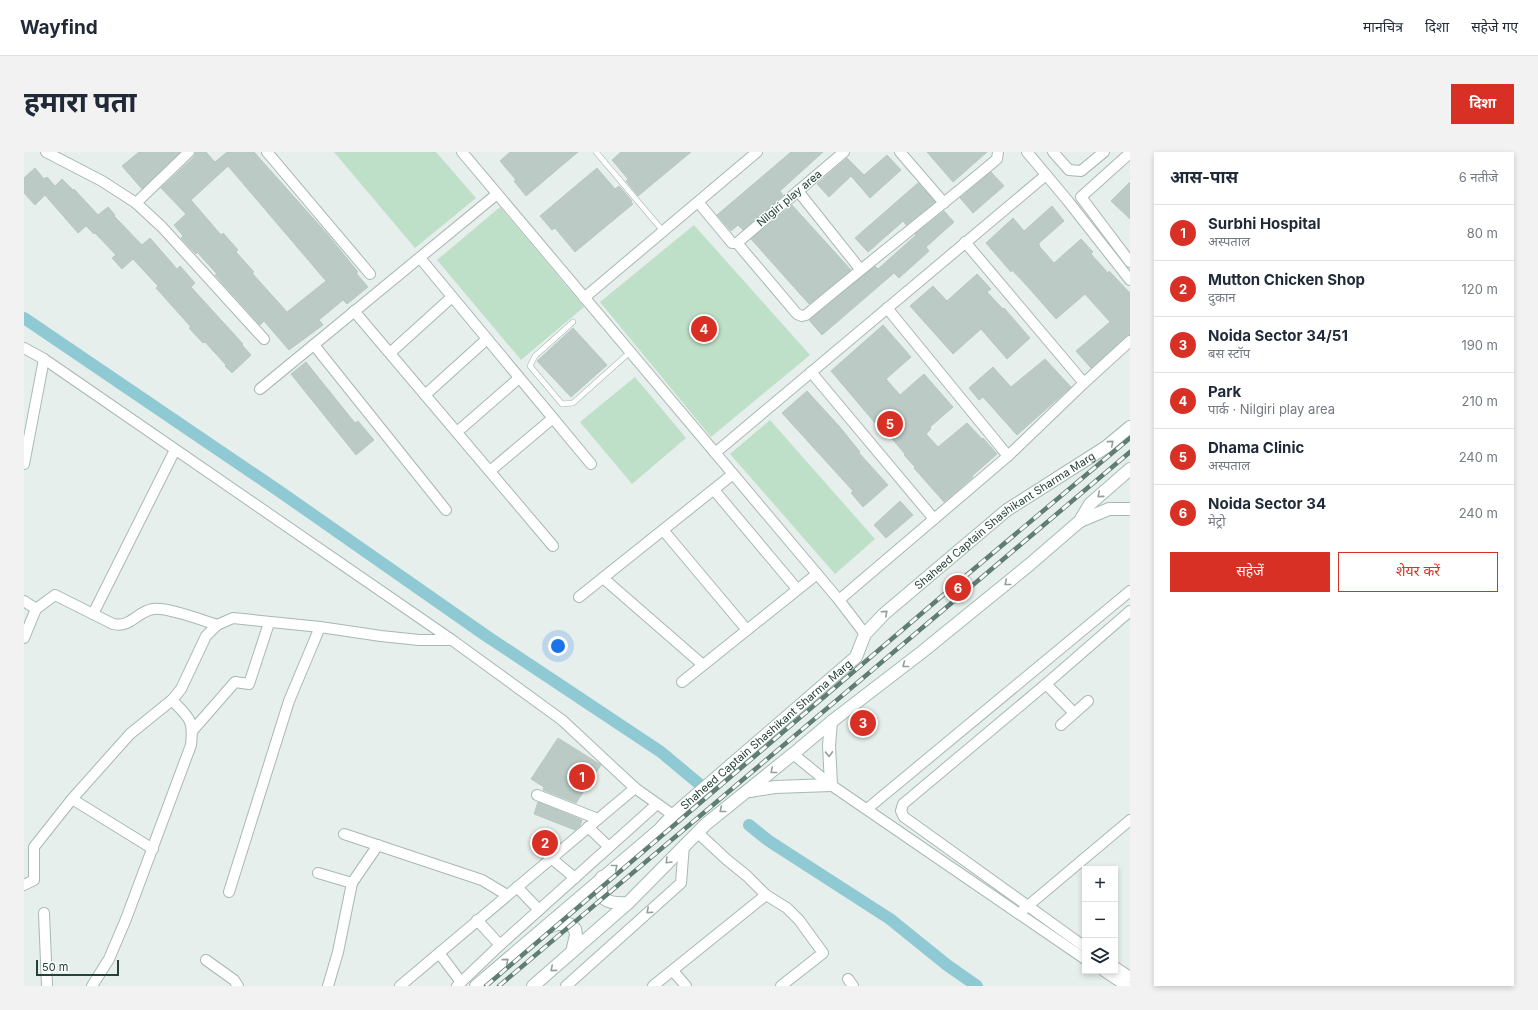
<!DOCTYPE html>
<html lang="hi">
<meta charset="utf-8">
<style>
:root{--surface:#fff;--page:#f2f2f3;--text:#1f2937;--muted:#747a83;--line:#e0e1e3;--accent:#d93025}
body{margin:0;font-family:Inter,"Noto Sans Devanagari",sans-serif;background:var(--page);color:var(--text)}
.controls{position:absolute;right:12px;bottom:12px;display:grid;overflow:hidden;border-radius:0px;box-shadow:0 2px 6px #0003}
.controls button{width:36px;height:36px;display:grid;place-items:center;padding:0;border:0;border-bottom:1px solid var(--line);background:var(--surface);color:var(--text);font:20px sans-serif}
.scale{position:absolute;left:12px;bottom:10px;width:83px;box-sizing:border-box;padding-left:4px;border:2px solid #24423a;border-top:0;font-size:11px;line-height:14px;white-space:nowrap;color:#24423a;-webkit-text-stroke:3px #f7fbf9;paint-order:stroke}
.you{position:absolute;left:534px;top:494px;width:14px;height:14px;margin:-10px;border:3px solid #fff;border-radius:50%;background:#1a73e8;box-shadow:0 0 0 6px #1a73e833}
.badge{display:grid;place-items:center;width:26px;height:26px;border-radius:50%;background:var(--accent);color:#fff;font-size:13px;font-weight:700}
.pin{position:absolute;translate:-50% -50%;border:2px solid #fff;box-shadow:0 1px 4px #0006}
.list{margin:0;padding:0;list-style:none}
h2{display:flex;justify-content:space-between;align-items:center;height:52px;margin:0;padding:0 16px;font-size:17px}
h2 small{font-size:13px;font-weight:400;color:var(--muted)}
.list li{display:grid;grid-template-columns:26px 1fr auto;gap:12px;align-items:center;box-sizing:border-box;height:56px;padding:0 16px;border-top:1px solid var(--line)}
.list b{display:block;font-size:15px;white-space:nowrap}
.list p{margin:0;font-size:13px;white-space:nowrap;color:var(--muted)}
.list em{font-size:13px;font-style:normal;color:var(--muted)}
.actions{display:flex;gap:8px;padding:12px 16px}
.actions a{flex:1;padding:9px 0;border:1px solid var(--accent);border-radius:0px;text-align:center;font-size:14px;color:var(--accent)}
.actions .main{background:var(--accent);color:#fff}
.icon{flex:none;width:22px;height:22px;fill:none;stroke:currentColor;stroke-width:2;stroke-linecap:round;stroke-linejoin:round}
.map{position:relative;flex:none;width:1106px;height:834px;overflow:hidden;border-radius:0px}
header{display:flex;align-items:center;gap:24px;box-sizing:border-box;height:56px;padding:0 20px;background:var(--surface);border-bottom:1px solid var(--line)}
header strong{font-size:19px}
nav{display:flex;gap:22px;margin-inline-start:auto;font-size:14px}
.intro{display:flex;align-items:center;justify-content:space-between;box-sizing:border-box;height:96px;padding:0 24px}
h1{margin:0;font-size:28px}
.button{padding:10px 18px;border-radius:0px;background:var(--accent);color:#fff;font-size:14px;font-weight:700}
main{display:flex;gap:24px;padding:0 24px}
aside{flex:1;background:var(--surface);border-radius:0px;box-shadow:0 2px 6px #0003}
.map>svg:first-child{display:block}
</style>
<header>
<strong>Wayfind</strong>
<nav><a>मानचित्र</a><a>दिशा</a><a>सहेजे गए</a></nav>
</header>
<div class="intro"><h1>हमारा पता</h1><a class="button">दिशा</a></div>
<main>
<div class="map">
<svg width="1106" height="834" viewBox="0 0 1106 834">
<rect width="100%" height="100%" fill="#e6efeb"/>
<g fill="#bfe0c8">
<polygon points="310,0 412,0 452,46 391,96"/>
<polygon points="476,55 560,155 497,208 413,108"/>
<polygon points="670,73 786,203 687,285 576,150"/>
<polygon points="611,225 662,286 608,332 556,270"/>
<polygon points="746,268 851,387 811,422 706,302"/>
</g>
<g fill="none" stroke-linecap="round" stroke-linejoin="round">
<g stroke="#8ec9d4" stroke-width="12">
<polyline points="0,166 255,339 461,483 637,600 680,636"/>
<polyline points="725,673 745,689 866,767 923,813 953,834"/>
</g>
</g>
<g fill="#bbcac4" stroke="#b8c9c2" fill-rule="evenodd">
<polygon points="115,0 156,0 118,37 98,14"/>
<path d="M 172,0 L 182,0 L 191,10 L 203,0 L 230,0 L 304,83 L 334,120 L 332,121 L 344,135 L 323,152 L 319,148 L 295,168 L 299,173 L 265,198 L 240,169 L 236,173 L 191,123 L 193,122 L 173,100 L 172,102 L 157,86 L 159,84 L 150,73 L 162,62 L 137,36 L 170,5 ZM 204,14 L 302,129 L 263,160 L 228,121 L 230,120 L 212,100 L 214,98 L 199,81 L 197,83 L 167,48 Z"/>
<polygon points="486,0 554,0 502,44 490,29 492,28 476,9"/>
<polygon points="597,0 667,0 614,44 602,29 604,27 588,8"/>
<polygon points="767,0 799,0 756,39 759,43 719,78 714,73 707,79 693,63"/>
<polygon points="903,0 963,0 929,30"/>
<polygon points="863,3 877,18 846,46 827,24 805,45 793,32 823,6 840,23"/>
<polygon points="11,16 20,27 23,25 31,34 38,27 49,38 50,37 74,63 84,55 91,63 90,64 118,93 126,86 153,117 156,114 171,131 167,135 219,192 218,193 227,203 208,221 201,214 202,213 181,190 179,191 165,176 167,175 132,136 134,134 109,107 98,117 88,106 92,103 71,81 70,82 62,74 54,81 21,43 11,53 0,41 0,26"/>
<polygon points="573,16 591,37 595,34 608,49 607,50 609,52 551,100 531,76 528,78 516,64"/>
<polygon points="967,20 980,34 949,61 936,46"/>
<polygon points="1106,30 1106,67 1087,49"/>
<polygon points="894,31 911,50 882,73 879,69 877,71 844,100 831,86"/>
<polygon points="768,53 827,118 785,152 727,87"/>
<polygon points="1028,54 1040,69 1014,92 1016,93 1015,94 1030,111 1057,87 1069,100 1067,102 1084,121 1085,119 1106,141 1106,183 1102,184 1067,216 1052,199 1086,170 1061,142 1032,167 1004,135 988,118 987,120 962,91 989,66 1000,79"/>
<polygon points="920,59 930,70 902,95 905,99 875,126 870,121 798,183 785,168 851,114 854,117 892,83 891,82"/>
<polygon points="953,122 967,137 963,140 979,157 980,156 1006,186 983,207 957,177 929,202 886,154 909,134 923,149"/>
<polygon points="859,173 887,205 862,227 876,243 900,222 929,255 906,275 907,277 902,282 914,295 943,271 958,287 959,286 973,302 948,324 949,325 920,350 890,316 891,315 880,303 881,302 864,282 862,284 807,219"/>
<polygon points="549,176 583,213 547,245 513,209"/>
<polygon points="1021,207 1047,235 993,283 959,245 955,248 945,236 969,215 987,235"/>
<polygon points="282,210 331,271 334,269 350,288 332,303 267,222"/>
<polygon points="783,239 815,274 836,300 835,301 864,333 839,355 827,341 829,339 758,261"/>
<polygon points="876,349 889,363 862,386 850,373"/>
<polygon points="534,586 577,613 552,651 519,638 520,635 507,627"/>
<polygon points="514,650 558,668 556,674 551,678 510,662"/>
</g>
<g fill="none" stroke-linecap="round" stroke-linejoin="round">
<g stroke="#a8b8b2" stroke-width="6">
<g id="lane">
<polyline points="572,0 639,79"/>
<polyline points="549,170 511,204 506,214 538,252 549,251 606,200"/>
</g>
</g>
<g stroke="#a8b8b2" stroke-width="12">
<g id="street">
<polyline points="22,0 78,29 112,51 138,75 240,187"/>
<polyline points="243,0 346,122"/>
<polyline points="438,0 815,448 841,482"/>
<polyline points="876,0 920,51"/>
<polyline points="1003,0 1044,49 1106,128"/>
<polyline points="1029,0 1045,18 1057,19 1080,0"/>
<polyline points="1106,1 1057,45 1106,110"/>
<polyline points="774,39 836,117"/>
<polyline points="674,50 708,91 713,91 820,0"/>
<polyline points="112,51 165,0"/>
<polyline points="941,90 1060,231"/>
<path d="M 713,91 L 773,162 L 778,164 L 782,163 C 845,110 910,60 973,7 L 974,0"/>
<polyline points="396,106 567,312"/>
<polyline points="560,146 733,0"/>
<polyline points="863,156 984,304"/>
<polyline points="330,159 529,394"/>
<polyline points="290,193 422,358"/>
<polyline points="0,196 20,207 428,488"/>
<polyline points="366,201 428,145"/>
<polyline points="787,220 910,367"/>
<polyline points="236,237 473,42"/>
<polyline points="401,243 463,187"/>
<polyline points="433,280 495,226"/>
<polyline points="691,301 1022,23"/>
<polyline points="0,312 20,207"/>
<polyline points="466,319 529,266"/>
<polyline points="690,338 773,437"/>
<polyline points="639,378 723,478"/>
<polyline points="579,426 679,513"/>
<polyline points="555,445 709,322"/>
<polyline points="815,448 984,304 1060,231 1106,189"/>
<polyline points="0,449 12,457"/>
<polyline points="69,462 151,298"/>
<path d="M 0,486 L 12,457 L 31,443 L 89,472 C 107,476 112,460 129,457 C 143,455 178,468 193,473"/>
<polyline points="658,530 793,422"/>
<polyline points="1022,532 1050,561"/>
<polyline points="1037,573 1064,549"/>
<polyline points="169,578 211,530 225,532 245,471"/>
<polyline points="769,602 807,633 1061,807"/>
<polyline points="513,643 574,667"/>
<polyline points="48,647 129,697"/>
<polyline points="843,657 1106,439"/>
<polyline points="564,675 585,695"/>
<polyline points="673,680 702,707 723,724 742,743 763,756 775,768 799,801 757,834"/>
<polyline points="320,682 458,728 483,743"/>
<polyline points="527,706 551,726"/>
<polyline points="294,721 328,731"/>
<polyline points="0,733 10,728 10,695 48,647 106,582 148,548 157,537 182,484 193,473 209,466 296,475 357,484 395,488 428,488 538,568 611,636 649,663"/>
<polyline points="493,735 515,758"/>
<polyline points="205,740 265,549 296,475"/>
<polyline points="999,758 1106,668"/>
<polyline points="20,761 23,834"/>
<polyline points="453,768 476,793"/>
<polyline points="1061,795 880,665 877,659 879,652 1022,532 1106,459"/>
<polyline points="415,801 437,830"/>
<polyline points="182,808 210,828 214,834"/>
<polyline points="1091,815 1106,825"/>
<polyline points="649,819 662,834"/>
<polyline points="1080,819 1102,834"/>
<polyline points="824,827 829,834"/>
<path d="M 68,834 L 85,807 L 102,767 L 167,593 C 170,567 165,566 148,548"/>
<polyline points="304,834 314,800 328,731 354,693"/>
<polyline points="376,834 611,636"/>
<polyline points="433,834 476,793 633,652"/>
<polyline points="542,834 657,731 660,693"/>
<polyline points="629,834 742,743"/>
</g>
</g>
<g stroke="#a4bbb3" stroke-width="14">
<g id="secondary">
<polyline points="1056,369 1085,357 1106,357"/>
<polyline points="726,639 751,635 807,633 805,593 807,570"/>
<path d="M 578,725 C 573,749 583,752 604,751"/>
<polyline points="522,776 533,772 545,772 551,777 552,783 548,800"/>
<path id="s1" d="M 452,834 L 635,678 L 649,663 L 832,505 L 841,482 L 860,462 L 983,358 L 1082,295 L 1106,275"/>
<polyline points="509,834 604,751 682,672 769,602 807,570 898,500 1005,413 1056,369 1066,352 1106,317"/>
</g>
</g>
<use href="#lane" stroke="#fff" stroke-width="5"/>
<use href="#street" stroke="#fff" stroke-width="10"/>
<use href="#secondary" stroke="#fff" stroke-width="12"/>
<g stroke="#5f7d75" stroke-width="4.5">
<g id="rail">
<polyline points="462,834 932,432 1106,286"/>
<polyline points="475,834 1106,300"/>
</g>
</g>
<use href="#rail" stroke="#f7fbf9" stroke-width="3" stroke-dasharray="9" stroke-linecap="butt"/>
</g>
<defs><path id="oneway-chevron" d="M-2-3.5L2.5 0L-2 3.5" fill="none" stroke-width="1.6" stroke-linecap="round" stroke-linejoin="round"/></defs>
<g stroke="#92a09c">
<use href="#oneway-chevron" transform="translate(1087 291) rotate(-40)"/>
<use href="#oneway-chevron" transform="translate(1076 343) rotate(139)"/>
<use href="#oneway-chevron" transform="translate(983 431) rotate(141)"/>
<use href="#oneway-chevron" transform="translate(861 461) rotate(-42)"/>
<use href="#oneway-chevron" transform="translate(881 513) rotate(142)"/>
<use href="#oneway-chevron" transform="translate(805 602) rotate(89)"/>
<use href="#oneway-chevron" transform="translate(749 619) rotate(141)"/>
<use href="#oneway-chevron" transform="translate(698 658) rotate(141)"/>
<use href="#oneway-chevron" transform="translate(644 709) rotate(134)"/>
<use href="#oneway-chevron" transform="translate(591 715) rotate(-39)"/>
<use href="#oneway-chevron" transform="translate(625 759) rotate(138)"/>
<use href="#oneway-chevron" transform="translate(482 809) rotate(-40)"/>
<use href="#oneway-chevron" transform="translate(529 817) rotate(139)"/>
</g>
<g text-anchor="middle" stroke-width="3" stroke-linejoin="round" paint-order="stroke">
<g font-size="11" fill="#24423a" stroke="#f7fbf9">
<text transform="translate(765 46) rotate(-40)" y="4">Nilgiri play area</text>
<text dy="4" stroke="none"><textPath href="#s1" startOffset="708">Shaheed Captain Shashikant Sharma Marg</textPath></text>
<text dy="4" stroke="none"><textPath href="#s1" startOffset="384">Shaheed Captain Shashikant Sharma Marg</textPath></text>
</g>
</g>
</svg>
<div class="controls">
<button>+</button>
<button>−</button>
<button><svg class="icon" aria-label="layers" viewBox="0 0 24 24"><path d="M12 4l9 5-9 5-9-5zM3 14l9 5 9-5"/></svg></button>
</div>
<div class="scale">50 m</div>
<div class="you"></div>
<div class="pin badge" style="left:558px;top:625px">1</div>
<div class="pin badge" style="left:521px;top:691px">2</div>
<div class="pin badge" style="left:839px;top:571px">3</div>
<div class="pin badge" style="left:680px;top:177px">4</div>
<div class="pin badge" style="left:866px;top:272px">5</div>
<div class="pin badge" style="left:934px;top:436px">6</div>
</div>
<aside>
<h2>आस-पास<small>6 नतीजे</small></h2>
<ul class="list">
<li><span class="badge">1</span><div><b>Surbhi Hospital</b><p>अस्पताल</p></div><em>80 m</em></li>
<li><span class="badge">2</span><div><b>Mutton Chicken Shop</b><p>दुकान</p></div><em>120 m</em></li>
<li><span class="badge">3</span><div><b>Noida Sector 34/51</b><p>बस स्टॉप</p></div><em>190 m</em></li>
<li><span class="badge">4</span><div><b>Park</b><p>पार्क · Nilgiri play area</p></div><em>210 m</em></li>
<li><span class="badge">5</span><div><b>Dhama Clinic</b><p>अस्पताल</p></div><em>240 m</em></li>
<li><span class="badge">6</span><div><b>Noida Sector 34</b><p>मेट्रो</p></div><em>240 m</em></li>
</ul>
<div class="actions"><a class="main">सहेजें</a><a>शेयर करें</a></div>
</aside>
</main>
